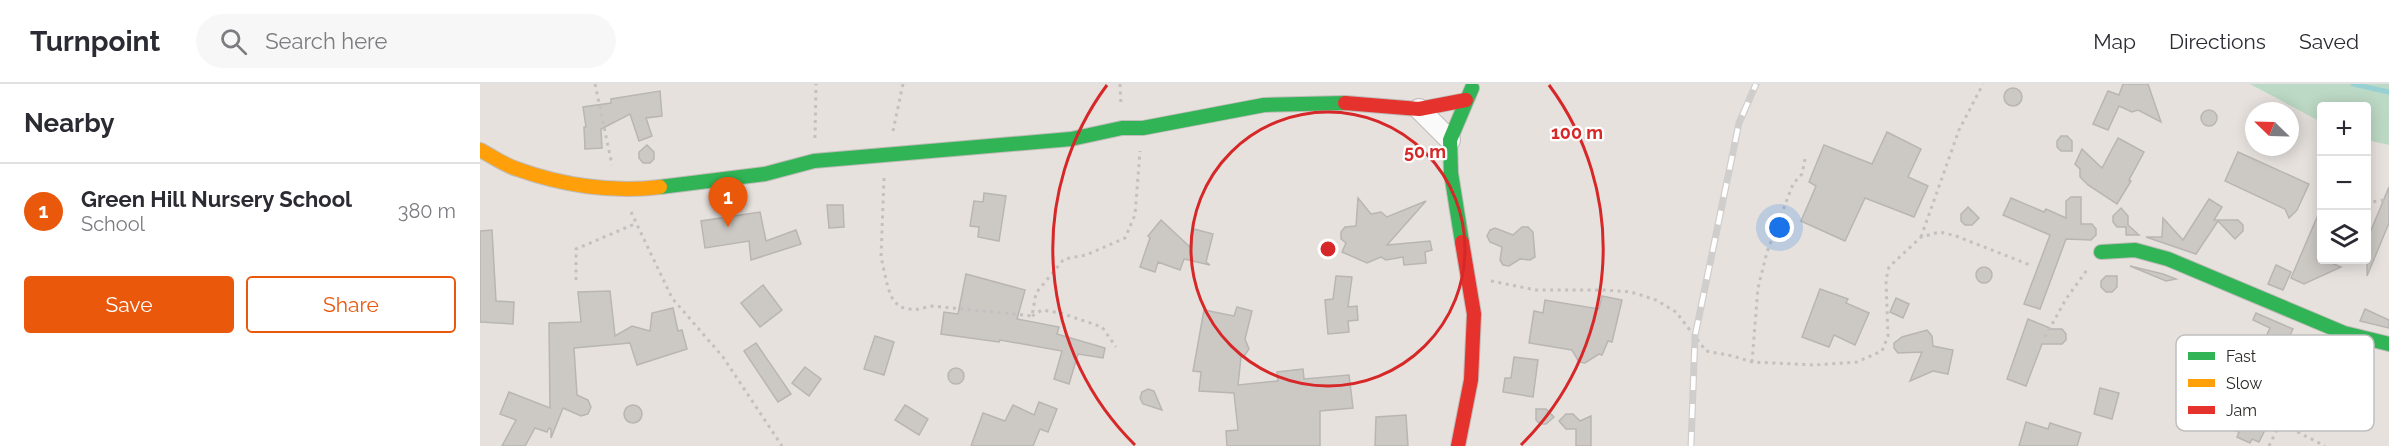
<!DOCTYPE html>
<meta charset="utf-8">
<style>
:root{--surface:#fff;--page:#f7f7f7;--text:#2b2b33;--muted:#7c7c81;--line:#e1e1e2;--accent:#ea580c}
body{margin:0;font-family:Raleway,sans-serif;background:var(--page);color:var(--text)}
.controls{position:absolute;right:18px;top:18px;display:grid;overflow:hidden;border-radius:6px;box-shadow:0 3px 15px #0003}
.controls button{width:54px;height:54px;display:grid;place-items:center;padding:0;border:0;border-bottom:2px solid var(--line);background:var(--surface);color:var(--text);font:30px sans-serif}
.compass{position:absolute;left:1765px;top:18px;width:54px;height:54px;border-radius:50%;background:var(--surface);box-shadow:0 3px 15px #0003;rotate:293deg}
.you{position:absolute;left:1300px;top:144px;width:21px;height:21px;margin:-15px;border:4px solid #fff;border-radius:50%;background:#1a73e8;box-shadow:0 0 0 9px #1a73e833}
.badge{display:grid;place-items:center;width:39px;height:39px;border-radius:50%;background:var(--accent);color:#fff;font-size:20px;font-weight:700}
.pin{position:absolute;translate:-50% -50px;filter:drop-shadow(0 2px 3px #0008)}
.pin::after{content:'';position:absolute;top:32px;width:21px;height:18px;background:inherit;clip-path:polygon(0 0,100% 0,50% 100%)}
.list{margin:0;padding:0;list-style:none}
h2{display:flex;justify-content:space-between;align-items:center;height:78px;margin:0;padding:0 24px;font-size:26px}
h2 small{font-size:20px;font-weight:400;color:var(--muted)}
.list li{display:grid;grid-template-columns:39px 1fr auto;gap:18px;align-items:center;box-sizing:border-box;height:96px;padding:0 24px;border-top:2px solid var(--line)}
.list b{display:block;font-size:22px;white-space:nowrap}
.list p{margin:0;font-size:20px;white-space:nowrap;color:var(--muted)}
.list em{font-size:20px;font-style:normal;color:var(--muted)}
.actions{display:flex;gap:12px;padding:18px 24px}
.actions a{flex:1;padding:14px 0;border:2px solid var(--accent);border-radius:6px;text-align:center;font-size:21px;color:var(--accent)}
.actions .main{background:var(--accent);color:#fff}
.icon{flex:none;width:33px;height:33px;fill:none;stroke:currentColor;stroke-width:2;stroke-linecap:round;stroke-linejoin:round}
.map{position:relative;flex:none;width:1909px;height:362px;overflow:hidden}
header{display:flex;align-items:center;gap:36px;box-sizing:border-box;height:84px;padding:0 30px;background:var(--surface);border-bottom:2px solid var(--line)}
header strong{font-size:28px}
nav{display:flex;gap:33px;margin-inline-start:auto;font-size:21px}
.search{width:420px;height:54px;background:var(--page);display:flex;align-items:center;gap:15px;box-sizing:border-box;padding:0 21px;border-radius:33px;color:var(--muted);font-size:22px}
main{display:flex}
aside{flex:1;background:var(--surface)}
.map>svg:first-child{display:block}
</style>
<header>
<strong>Turnpoint</strong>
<div class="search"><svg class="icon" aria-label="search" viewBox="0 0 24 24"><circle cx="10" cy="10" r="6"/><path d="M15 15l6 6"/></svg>Search here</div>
<nav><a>Map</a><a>Directions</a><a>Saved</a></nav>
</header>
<main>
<aside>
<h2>Nearby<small></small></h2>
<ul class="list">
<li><span class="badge">1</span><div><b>Green Hill Nursery School</b><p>School</p></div><em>380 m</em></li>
</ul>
<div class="actions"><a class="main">Save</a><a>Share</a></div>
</aside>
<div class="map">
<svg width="1909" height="362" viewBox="0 0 1909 362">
<rect width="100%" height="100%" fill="#e6e1dd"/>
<polygon fill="#bcd9c5" points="1770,0 1909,0 1909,61 1887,56 1886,22 1842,22 1841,38"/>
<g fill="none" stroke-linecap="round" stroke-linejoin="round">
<polyline stroke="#97d0d3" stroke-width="5" points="1873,0 1909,8"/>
</g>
<g fill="#ccc9c5" stroke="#b9b5b2" stroke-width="1.5">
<polygon points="1643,0 1668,0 1681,38 1658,26 1652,28 1639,22 1628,46 1613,40 1628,7 1639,11"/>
<circle cx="1533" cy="13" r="9"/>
<polygon points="180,7 182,32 166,34 172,52 159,57 150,30 121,45 122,64 105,65 104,43 106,43 103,23 131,19 131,15"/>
<circle cx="1729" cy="34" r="8"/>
<polygon points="1407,48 1441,65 1428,93 1448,102 1434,133 1385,114 1365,157 1321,137 1336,102 1329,98 1344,61 1392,80"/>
<polygon points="1581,52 1587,52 1592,57 1592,67 1581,67 1577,63 1577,57"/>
<polygon points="1638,54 1664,68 1649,96 1651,97 1637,120 1608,101 1600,93 1600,85 1595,80 1602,65 1622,84"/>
<polygon points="167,61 174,68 174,75 170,79 163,79 159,74 159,68"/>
<polygon points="1758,68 1829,100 1817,126 1809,134 1805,125 1745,97"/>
<polygon points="1909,103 1909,139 1887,192 1887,156"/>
<polygon points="504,109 526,112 519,157 498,153 499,143 490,142 494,117 503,118"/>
<polygon points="1591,113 1601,113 1601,140 1612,140 1616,145 1616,151 1611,156 1586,155 1560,225 1544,220 1570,151 1523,131 1531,114 1564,128 1566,125 1586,134 1586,117"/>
<polygon points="878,114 891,130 901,128 907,133 946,117 907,161 950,157 952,166 945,168 946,179 924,181 923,173 906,176 901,173 887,179 862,168 866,159 861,155 861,148 865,143 876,142"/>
<polygon points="1729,115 1742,123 1734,136 1758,136 1763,141 1763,147 1755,155 1738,137 1716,170 1666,153 1682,153 1683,134 1703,156"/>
<polygon points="347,121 363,121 364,143 349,144"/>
<polygon points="1488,123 1499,134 1492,141 1485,141 1481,137 1481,130"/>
<polygon points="1641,124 1648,132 1648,141 1659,151 1646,151 1646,143 1637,143 1633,138 1633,132"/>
<polygon points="1841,124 1842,164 1837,176 1844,176 1861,183 1824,200 1811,194"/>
<polygon points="280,128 286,157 316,146 321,160 271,176 269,157 225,164 221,137"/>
<polygon points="681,136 710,163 714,145 733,150 726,178 730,181 704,175 700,186 678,178 675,188 660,183 670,154 668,152"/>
<polygon points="1042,143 1048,143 1053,148 1055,173 1050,176 1040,175 1029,182 1023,181 1020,176 1022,163 1010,158 1007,152 1010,146 1015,144 1033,151"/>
<polygon points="12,146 16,217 34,218 33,240 0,238 0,147"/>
<polygon points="1796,181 1811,188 1803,206 1788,200"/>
<polygon points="1650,182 1683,190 1696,195 1686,197"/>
<circle cx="1504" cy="191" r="8"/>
<polygon points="486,190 545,206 537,235 579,243 577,250 625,264 623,274 598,270 589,300 574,295 582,267 520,256 519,258 461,250 464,228 478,230"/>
<polygon points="856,192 872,193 868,223 877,222 878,236 868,237 869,248 848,250 845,216 853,215"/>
<polygon points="1626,192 1637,192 1637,203 1632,208 1626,208 1621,203 1621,197"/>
<polygon points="283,201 302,226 280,243 261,219"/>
<polygon points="1340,205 1368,215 1366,219 1389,229 1375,261 1354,251 1349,263 1322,253"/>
<polygon points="130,207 135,252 152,242 170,247 172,229 193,224 198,247 202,246 207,265 157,281 150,259 94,264 97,311 108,316 111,323 108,330 101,332 83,324 71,354 71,345 69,344 67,348 55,344 45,362 22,362 36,336 20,330 29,308 70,324 69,239 101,238 98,208"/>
<polygon points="1122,212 1142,216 1132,258 1128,257 1122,271 1119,270 1105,279 1099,278 1092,266 1049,259 1054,227 1063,229 1065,216 1119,225"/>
<polygon points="1416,214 1429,220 1423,234 1410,228"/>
<polygon points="757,223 772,227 765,255 769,265 765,271 761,273 758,301 798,297 797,288 823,285 824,295 869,291 873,324 840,327 840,362 747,362 746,347 758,346 754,309 719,307 721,288 713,287 724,226 754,232"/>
<polygon points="1885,225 1909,236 1909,244 1880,237"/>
<polygon points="1776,229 1813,245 1797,278 1795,277 1790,289 1786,287 1775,314 1808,330 1789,338 1779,358 1772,355 1770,359 1757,353 1759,348 1753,346 1760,329 1754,315 1769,281 1772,282 1790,244 1773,236"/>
<polygon points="1548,235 1572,245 1582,245 1586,250 1586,256 1582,260 1562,260 1546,302 1527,295"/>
<polygon points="1447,246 1452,252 1453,262 1473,266 1468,290 1453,287 1430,297 1442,268 1418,269 1414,264 1414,259 1422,253"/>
<polygon points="395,252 414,258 404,291 384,285"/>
<polygon points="276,259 311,310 298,318 264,267"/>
<polygon points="1034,273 1058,276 1053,313 1023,308 1025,294 1031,294"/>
<polygon points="325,283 341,295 329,312 312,299"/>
<circle cx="476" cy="292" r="8"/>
<polygon points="1620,304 1639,309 1632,335 1614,330"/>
<polygon points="668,305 674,307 682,326 663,320 660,314 662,308"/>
<polygon points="559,318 577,325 568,348 560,345 553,362 491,362 503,329 525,337 533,321 554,331"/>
<circle cx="153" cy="330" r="9"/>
<polygon points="425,321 448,335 439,351 415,336"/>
<polygon points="1056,325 1066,325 1074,333 1066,340 1060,340 1056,336"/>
<polygon points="1086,330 1093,330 1100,337 1111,332 1111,362 1096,362 1096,345 1086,345 1079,337"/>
<polygon points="926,331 928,362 895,362 896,333"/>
<polygon points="1546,338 1568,345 1570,339 1601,349 1597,362 1539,362"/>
</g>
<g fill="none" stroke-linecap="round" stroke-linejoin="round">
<g stroke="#bfbbb8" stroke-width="22">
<polyline id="street" points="939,25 970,56"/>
</g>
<g stroke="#bfbbb8" stroke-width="16">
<g id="fast">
<polyline points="180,103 285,90 334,77 591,55 642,44 663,44 784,21 865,19"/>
<polyline points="982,158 971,89 970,56 992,4"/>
<polyline points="1621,168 1655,166 1688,175 1864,249 1909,260"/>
</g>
</g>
<g stroke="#bfbbb8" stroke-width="16">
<path id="slow" d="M 0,66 C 12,72 24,81 37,85 C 81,101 133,109 180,103"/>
</g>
<g stroke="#bfbbb8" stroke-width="16">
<g id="jam">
<polyline points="865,19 939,25 986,16"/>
<polyline points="978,362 991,296 994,230 982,158"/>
</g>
</g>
<g stroke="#c3c1c0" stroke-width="3" stroke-dasharray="3 4.5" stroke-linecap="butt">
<polyline points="115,0 132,81"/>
<polyline points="640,0 641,21"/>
<polyline points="413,47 423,0"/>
<polyline points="335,54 336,0"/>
<polyline points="404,94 401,173 408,204 413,216 420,223 434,226 452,222 552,232 556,209 584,175 606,171 645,154 655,131 660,67"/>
<polyline points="1886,119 1909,115"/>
<polyline points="151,128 192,214 243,273 302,362"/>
<polyline points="1441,153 1479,46 1503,0"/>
<polyline points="96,196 96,165 157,139"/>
<polyline points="1011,197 1056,206 1125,206 1151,208 1176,216 1196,228 1226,267 1253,272 1272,278 1335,281 1377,278 1402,267 1408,252 1406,196 1409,183 1441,153 1460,148 1476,152 1550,181"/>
<polyline points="552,232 562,226 581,229 622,243 636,263"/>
<polyline points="1565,253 1586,215 1607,186"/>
<polyline points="1272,278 1278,204 1287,168 1313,100 1322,90 1325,75"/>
<polyline points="1789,362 1800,339 1845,362"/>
</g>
<use href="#street" stroke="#fbfafa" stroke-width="20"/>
<use href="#fast" stroke="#30b455" stroke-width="14"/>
<use href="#slow" stroke="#ff9f0a" stroke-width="14"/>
<use href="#jam" stroke="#e5322d" stroke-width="14"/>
<g stroke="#d0cecd" stroke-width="7">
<polyline id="rail" points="1211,362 1215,252 1259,39 1276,0"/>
</g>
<use href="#rail" stroke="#fff" stroke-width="4.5" stroke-dasharray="14" stroke-linecap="butt"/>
</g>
<g fill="none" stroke="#d62828" stroke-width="3">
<circle cx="848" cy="165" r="137"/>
<path d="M655 361A275 275 0 0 1 627 1M1069 1A275 275 0 0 1 1041 361"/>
</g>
<rect x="1696" y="251" width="198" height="96" rx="9" fill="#fff" stroke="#c0bfbe" stroke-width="1.5"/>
<rect x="1708" y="268" width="27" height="8" fill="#30b455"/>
<rect x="1708" y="295" width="27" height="8" fill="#ff9f0a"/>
<rect x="1708" y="322" width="27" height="8" fill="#e5322d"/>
<g font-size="16" fill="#2c2926">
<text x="1746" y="278">Fast</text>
<text x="1746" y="305">Slow</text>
<text x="1746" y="332">Jam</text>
</g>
<circle cx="848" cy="165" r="9" fill="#d62828" stroke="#fff" stroke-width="3"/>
<g font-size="18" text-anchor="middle" font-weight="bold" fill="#d62828" stroke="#fff" stroke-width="4.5" stroke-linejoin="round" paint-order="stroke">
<text x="1097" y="55">100 m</text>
<text x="945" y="74">50 m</text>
</g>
</svg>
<div class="controls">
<button>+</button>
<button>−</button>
<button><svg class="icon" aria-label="layers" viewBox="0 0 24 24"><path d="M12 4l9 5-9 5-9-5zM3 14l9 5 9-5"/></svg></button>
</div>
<svg class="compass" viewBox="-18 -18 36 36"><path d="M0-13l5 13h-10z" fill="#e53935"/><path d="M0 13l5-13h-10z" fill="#7c7c81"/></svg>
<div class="you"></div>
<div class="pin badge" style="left:248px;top:143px">1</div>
</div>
</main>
